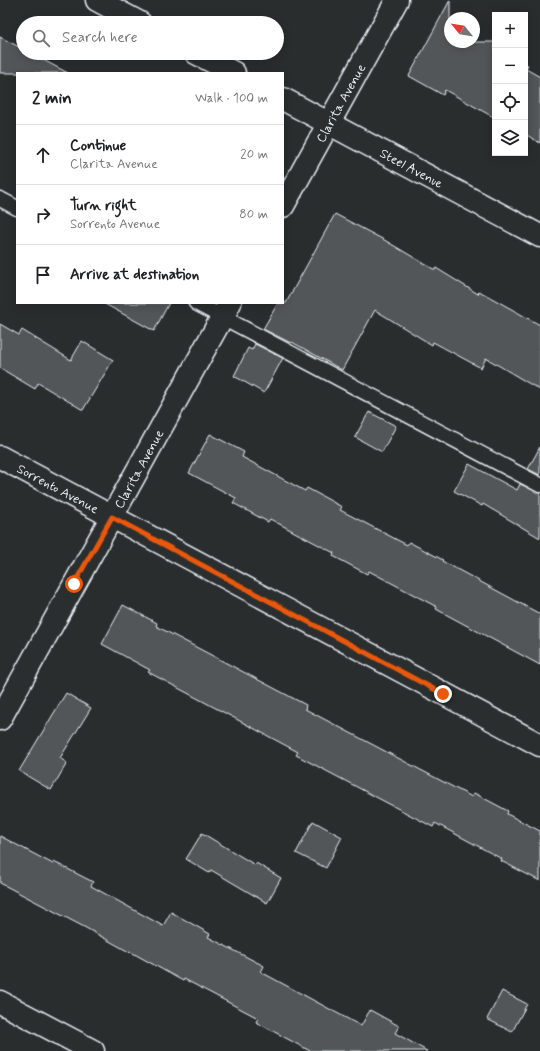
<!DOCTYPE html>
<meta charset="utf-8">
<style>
:root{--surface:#fff;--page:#f6f6f6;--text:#202124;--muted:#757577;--line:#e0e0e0}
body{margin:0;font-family:Mynerve,sans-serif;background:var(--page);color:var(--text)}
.controls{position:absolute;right:12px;top:12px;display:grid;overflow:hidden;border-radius:0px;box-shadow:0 2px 10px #0003}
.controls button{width:36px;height:36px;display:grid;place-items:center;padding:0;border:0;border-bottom:1px solid var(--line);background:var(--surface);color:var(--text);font:20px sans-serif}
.compass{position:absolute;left:444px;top:12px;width:36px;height:36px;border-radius:50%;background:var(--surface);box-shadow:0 2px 10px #0003;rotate:300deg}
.stop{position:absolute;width:12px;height:12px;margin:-9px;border:3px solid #ea580c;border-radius:50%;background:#fff}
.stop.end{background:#ea580c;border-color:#fff;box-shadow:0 1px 4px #0008}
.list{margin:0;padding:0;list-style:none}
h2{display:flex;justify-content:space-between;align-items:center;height:52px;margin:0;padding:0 16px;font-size:17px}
h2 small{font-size:13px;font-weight:400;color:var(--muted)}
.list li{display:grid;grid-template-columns:26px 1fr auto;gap:12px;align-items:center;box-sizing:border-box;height:60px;padding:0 16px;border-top:1px solid var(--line)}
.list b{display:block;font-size:15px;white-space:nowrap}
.list p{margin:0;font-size:13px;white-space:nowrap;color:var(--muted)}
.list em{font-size:13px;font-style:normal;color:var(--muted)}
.icon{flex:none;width:22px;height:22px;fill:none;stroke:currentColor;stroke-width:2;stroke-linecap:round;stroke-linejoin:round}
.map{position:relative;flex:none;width:540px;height:1051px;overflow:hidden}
.search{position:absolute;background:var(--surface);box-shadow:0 2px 10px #0003;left:16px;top:16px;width:268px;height:44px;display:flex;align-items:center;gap:10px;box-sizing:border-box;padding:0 14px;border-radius:22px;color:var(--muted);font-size:15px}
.panel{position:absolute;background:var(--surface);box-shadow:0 2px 10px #0003;left:16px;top:72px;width:268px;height:232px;border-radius:0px}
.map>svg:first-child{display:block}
</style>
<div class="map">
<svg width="540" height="1051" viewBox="0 0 540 1051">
<rect width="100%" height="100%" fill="#2a2d2e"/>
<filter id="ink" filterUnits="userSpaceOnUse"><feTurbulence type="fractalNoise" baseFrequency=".025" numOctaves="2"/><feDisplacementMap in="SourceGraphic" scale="8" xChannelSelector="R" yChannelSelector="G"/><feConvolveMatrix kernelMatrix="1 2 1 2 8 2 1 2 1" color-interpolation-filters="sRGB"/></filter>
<g filter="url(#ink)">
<g fill="#535759" stroke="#e8f1f8">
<polygon points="450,0 450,42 495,42 495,118 445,90 443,95 409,76"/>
<polygon points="0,37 23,49 23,53 30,53 68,73 0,73"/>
<polygon points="525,64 528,65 526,69 540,77 540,143 525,134"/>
<polygon points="335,214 386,241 435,270 436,268 478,294 479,291 540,325 540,390 486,358 481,368 433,342 432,345 375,310 342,370 292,342 291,343 263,329 278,303 286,303"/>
<polygon points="103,303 169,303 154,331"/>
<polygon points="0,324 19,335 22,330 71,360 82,341 113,360 83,410 38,383 35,389 0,368"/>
<polygon points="255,344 283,358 264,393 234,376 248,348 252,350"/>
<polygon points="369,412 396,426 382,452 355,437"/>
<polygon points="210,434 244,452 242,457 305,491 307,488 342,507 340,510 407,545 409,542 443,560 442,561 540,614 540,665 436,609 437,607 369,571 367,574 333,556 334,553 270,519 268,522 233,503 236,498 189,473"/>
<polygon points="540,447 540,475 528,469"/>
<polygon points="469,464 517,490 520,484 540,493 540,538 483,504 482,506 454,491"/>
<polygon points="123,605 157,623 156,626 306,705 305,709 472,797 474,793 508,811 507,814 540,831 540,881 501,861 502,859 435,823 433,827 296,755 298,752 148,672 150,670 102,644"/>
<polygon points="66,693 91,708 60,758 67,763 51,790 19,771"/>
<polygon points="313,821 342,837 326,868 296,853"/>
<polygon points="202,833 255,865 256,863 281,878 267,903 211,870 209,873 186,859"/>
<polygon points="0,836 53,864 54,862 93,882 91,886 163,926 171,912 210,934 208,937 264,966 261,972 361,1026 370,1010 399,1026 395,1033 427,1051 310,1051 256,1022 258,1018 184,979 183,981 129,951 129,952 86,928 0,883"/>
<polygon points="502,991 527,1004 512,1032 487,1019"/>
</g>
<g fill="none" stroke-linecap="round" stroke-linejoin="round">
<g stroke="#e8f1f8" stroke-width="17">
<g id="lane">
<polyline points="0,199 17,208"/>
<polyline points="196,303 540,485"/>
</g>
</g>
<g stroke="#e8f1f8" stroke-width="25">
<g id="street">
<polyline points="97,0 140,23"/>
<polyline points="196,53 234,73"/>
<path id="s1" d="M 283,99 L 540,236"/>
<path id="s2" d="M 283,206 L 397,0"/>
<path id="s3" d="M 0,457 L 540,745"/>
<path id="s4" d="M 0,719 L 230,303"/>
</g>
</g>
<g stroke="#e8f1f8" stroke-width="25">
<polyline id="secondary" points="0,1002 93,1051"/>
</g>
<use href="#lane" stroke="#2a2d2e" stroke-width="14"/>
<use href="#street" stroke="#2a2d2e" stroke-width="22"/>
<use href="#secondary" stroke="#2a2d2e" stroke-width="22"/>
</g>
</g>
<g fill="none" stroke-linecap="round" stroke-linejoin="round" filter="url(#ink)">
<polyline stroke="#ea580c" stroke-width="5" points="74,584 112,517 443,694"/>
</g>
<g text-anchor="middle" stroke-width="4" stroke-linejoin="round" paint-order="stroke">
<g font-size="13" fill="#e8f1f8" stroke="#2a2d2e">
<text dy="5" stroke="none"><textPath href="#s2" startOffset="118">Clarita Avenue</textPath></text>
<text dy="5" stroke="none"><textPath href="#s1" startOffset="146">Steel Avenue</textPath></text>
<text dy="5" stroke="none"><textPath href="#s4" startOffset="286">Clarita Avenue</textPath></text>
<text dy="5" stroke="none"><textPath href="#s3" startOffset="66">Sorrento Avenue</textPath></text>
</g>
</g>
</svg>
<div class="controls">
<button>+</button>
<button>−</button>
<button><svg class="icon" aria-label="locate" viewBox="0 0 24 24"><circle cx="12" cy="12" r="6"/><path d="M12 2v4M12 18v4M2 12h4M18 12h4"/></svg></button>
<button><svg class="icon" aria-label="layers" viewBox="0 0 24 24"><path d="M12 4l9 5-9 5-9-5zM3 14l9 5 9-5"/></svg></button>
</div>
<svg class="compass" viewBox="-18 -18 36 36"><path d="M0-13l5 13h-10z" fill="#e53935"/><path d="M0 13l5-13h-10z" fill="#757577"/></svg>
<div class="stop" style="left:74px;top:584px"></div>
<div class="stop end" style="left:443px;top:694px"></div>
<div class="search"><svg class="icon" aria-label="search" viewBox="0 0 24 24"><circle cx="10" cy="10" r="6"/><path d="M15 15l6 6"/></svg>Search here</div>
<section class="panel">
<h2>2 min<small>Walk · 100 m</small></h2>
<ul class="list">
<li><svg class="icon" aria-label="ahead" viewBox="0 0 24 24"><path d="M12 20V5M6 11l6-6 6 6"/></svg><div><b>Continue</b><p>Clarita Avenue</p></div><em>20 m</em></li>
<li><svg class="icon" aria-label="right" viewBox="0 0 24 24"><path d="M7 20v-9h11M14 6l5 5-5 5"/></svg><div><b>Turn right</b><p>Sorrento Avenue</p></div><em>80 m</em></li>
<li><svg class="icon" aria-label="arrive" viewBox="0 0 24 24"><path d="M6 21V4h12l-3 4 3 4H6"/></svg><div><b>Arrive at destination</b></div></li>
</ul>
</section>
</div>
